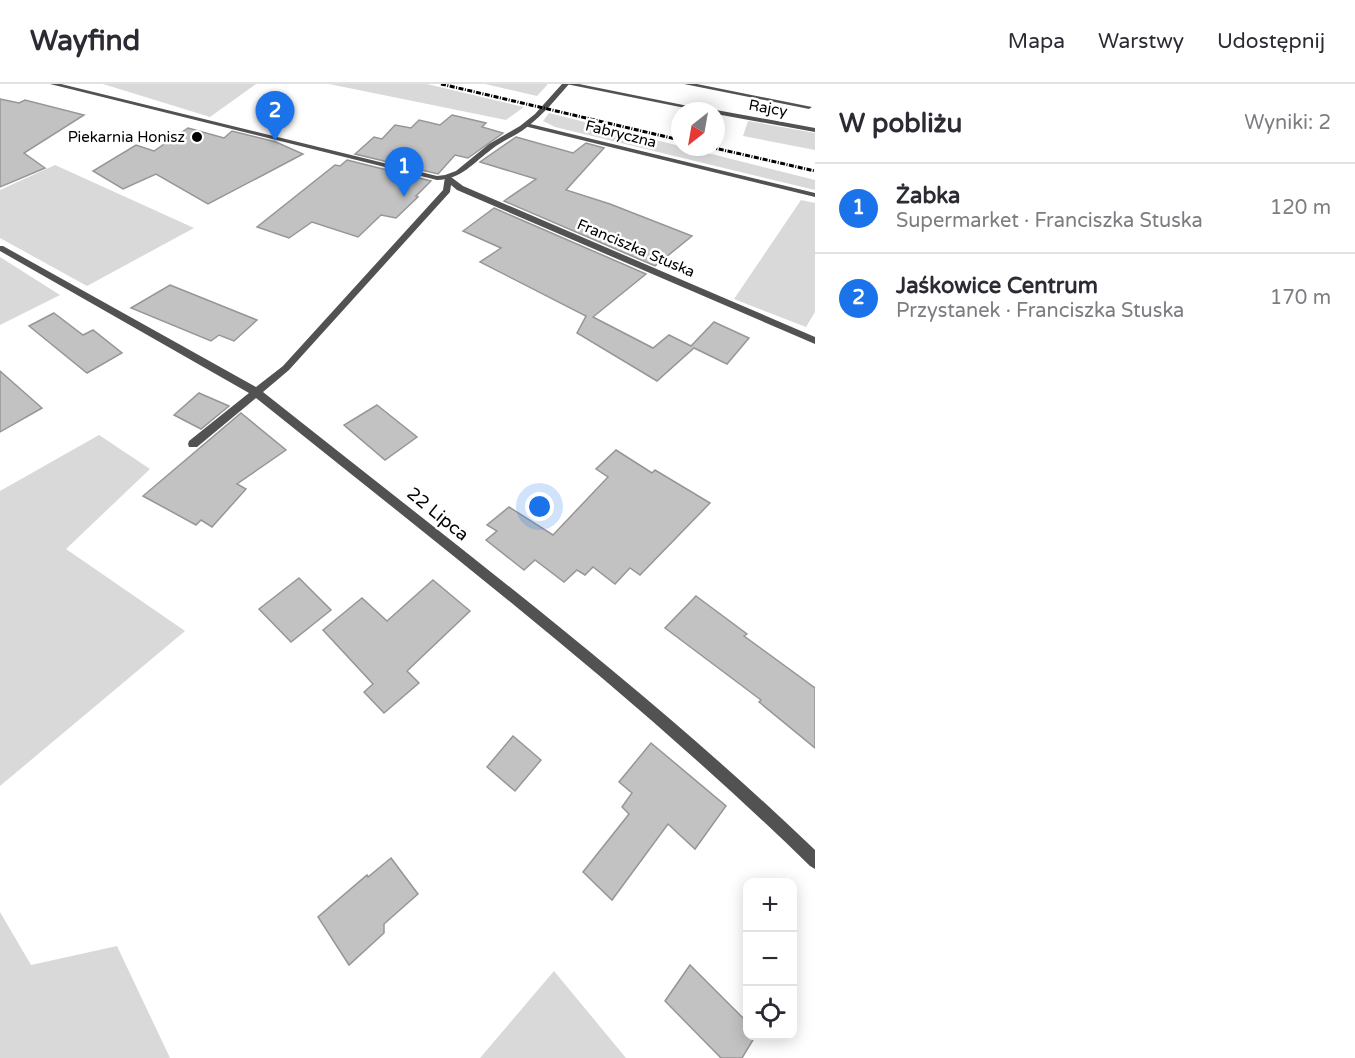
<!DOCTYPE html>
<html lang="pl">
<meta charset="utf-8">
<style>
:root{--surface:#fff;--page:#f2f2f3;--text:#2b2b33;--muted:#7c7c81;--line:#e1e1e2;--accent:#1a73e8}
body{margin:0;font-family:"Varela Round",sans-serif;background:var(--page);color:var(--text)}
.controls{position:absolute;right:18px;bottom:18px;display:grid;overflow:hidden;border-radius:12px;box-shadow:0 3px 15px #0003}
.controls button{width:54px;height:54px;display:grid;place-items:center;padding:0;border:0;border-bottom:2px solid var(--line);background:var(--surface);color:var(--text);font:30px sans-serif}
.compass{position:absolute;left:671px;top:18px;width:54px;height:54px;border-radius:50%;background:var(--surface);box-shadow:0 3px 15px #0003;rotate:211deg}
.you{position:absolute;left:540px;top:423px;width:21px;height:21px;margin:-15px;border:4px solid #fff;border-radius:50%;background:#1a73e8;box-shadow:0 0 0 9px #1a73e833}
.badge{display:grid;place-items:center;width:39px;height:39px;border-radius:50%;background:var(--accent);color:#fff;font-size:20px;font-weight:700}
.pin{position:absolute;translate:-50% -50px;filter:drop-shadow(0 2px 3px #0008)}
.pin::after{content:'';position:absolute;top:32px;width:21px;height:18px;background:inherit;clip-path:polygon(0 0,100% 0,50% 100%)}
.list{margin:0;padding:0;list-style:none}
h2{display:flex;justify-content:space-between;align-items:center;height:78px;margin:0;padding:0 24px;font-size:26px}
h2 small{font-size:20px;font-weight:400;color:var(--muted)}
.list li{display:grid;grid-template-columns:39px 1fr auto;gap:18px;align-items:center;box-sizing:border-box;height:90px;padding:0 24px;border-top:2px solid var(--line)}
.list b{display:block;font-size:22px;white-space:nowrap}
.list p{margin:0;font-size:20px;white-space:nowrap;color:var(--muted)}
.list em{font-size:20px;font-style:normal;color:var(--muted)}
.icon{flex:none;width:33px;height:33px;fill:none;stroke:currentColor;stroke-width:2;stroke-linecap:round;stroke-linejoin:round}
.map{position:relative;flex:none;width:815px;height:974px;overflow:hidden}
header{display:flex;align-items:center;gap:36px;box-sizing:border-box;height:84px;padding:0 30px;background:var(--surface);border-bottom:2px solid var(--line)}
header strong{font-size:28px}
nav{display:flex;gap:33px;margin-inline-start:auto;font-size:21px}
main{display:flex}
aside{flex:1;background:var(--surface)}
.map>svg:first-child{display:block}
</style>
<header>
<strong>Wayfind</strong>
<nav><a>Mapa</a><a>Warstwy</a><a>Udostępnij</a></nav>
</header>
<main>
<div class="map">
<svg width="815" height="974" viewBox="0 0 815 974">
<rect width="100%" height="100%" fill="#fff"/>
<g fill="#d9d9d9">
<polygon points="103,0 256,0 210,33"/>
<polygon points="329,0 427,0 524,23 506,36"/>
<polygon points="485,0 548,0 537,12"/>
<polygon points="549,29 815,96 815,106 555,43 543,37"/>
<polygon points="748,37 815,49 815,66 743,52"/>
<polygon points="55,81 194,144 87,202 0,154 0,106"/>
<polygon points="801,116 815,119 815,228 806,243 734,215"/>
<polygon points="0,173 60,211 0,241"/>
<polygon points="99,351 150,385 66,465 185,547 0,702 0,407"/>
<polygon points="0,828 31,881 117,862 170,974 0,974"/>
<polygon points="554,887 626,974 480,974"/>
</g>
<g fill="#c2c2c2" stroke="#969696" stroke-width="1.5">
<polygon points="0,15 19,19 25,16 84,31 24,69 45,84 0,103"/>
<polygon points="452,31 486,39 482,43 503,49 468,74 455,71 438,90 355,70 374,53 382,55 395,41 411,44 419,36 440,41"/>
<polygon points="188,44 224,54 232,47 276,58 303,70 208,120 156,90 123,105 93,87 136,61 154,67"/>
<polygon points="516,53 573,69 586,59 604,64 566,106 610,120 692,152 655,182 504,117 536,95 480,78"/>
<polygon points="347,76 431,97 416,112 418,113 396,134 381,131 358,153 312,138 289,154 257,143 335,81 340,82"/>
<polygon points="494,124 646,190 593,233 653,264 669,251 691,262 714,238 749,254 727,280 694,264 657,297 577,249 586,232 480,178 501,164 463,147"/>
<polygon points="170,201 257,236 234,257 219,251 211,257 131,224"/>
<polygon points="54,229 83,251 93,246 122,269 87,289 29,242"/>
<polygon points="0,287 42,324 0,348"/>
<polygon points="199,309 229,322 201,345 174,331"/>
<polygon points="377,321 417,353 385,376 344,341"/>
<polygon points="241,329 286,366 237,400 246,405 212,443 201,436 196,441 143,412"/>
<polygon points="616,366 652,389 655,386 710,419 640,491 630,484 615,500 593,483 585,491 577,486 564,498 535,476 524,486 486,456 497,447 487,441 509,423 553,451 608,393 596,385"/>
<polygon points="299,494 331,526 291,558 259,525"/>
<polygon points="433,496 470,527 407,587 419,599 384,629 364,608 373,600 323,546 362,514 387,537"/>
<polygon points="696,512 747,550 744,552 815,604 815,664 759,618 761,616 665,544"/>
<polygon points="513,652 541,676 515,707 487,683"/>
<polygon points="651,659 726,722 695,765 668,740 612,816 583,788 629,730 622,723 632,709 619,698"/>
<polygon points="391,774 418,810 384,840 384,849 349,881 318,833 367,791 368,793"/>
<polygon points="690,881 747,938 747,951 756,951 742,974 721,974 665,917"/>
</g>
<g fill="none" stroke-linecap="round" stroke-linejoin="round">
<polygon fill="#525252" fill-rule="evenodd" points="684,0 697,0 812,23 809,25"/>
<g fill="#525252" fill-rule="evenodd">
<polygon points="566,0 579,0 713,27 700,27"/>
<polygon points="716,26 815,44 815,48 716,30 716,27 713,27"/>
<polygon points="526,39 815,109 815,113 524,42 523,41"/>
<path d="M 445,93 L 451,93 L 463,102 L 815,253 L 815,260 L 457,106 L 451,101 L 450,108 L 289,286 L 263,308 C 450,457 643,601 815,766 L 815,785 L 810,782 C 637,613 444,465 256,314 L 197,363 L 189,363 L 188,360 L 189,357 L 249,309 L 0,167 L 0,162 L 3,162 L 256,303 L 283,282 L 443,106 Z"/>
</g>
<path fill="#525252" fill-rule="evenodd" d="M 50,0 L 61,0 L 437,92 L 445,91 L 456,87 L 489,60 L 520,42 L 535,30 L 562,0 L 569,0 C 556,15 543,31 527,43 C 516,52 503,56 492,65 C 473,79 462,95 437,96 Z"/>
<g stroke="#000" stroke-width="3" stroke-dasharray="5 1.5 1 1.5" stroke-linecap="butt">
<polyline points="441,0 680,56"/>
<polyline points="710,63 815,87"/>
</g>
</g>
<circle fill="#000" stroke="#fff" stroke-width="2" cx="197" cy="53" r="6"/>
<g text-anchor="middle" stroke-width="5" stroke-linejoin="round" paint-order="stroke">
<g font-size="15" fill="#000" stroke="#fff">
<text transform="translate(768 24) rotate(10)" y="5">Rajcy</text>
<text transform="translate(621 50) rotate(14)" y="5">Fabryczna</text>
<text transform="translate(636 164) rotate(23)" y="5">Franciszka Stuska</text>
</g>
<g font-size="15" fill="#000" stroke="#fff" text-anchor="end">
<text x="185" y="58">Piekarnia Honisz</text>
</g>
<g font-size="18" fill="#000" stroke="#fff">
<text transform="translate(438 430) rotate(39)" y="6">22 Lipca</text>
</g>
</g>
</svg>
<div class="controls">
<button>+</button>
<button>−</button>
<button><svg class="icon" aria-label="locate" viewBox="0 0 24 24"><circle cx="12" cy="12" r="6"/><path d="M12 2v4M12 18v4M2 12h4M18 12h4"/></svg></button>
</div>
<svg class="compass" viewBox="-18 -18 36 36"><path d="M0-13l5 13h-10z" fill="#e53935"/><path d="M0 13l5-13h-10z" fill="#7c7c81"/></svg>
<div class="you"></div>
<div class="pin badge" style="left:404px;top:113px">1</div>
<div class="pin badge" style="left:275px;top:57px">2</div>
</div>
<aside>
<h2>W pobliżu<small>Wyniki: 2</small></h2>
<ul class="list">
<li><span class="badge">1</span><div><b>Żabka</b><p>Supermarket · Franciszka Stuska</p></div><em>120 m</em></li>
<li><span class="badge">2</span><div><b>Jaśkowice Centrum</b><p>Przystanek · Franciszka Stuska</p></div><em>170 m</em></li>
</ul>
</aside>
</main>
